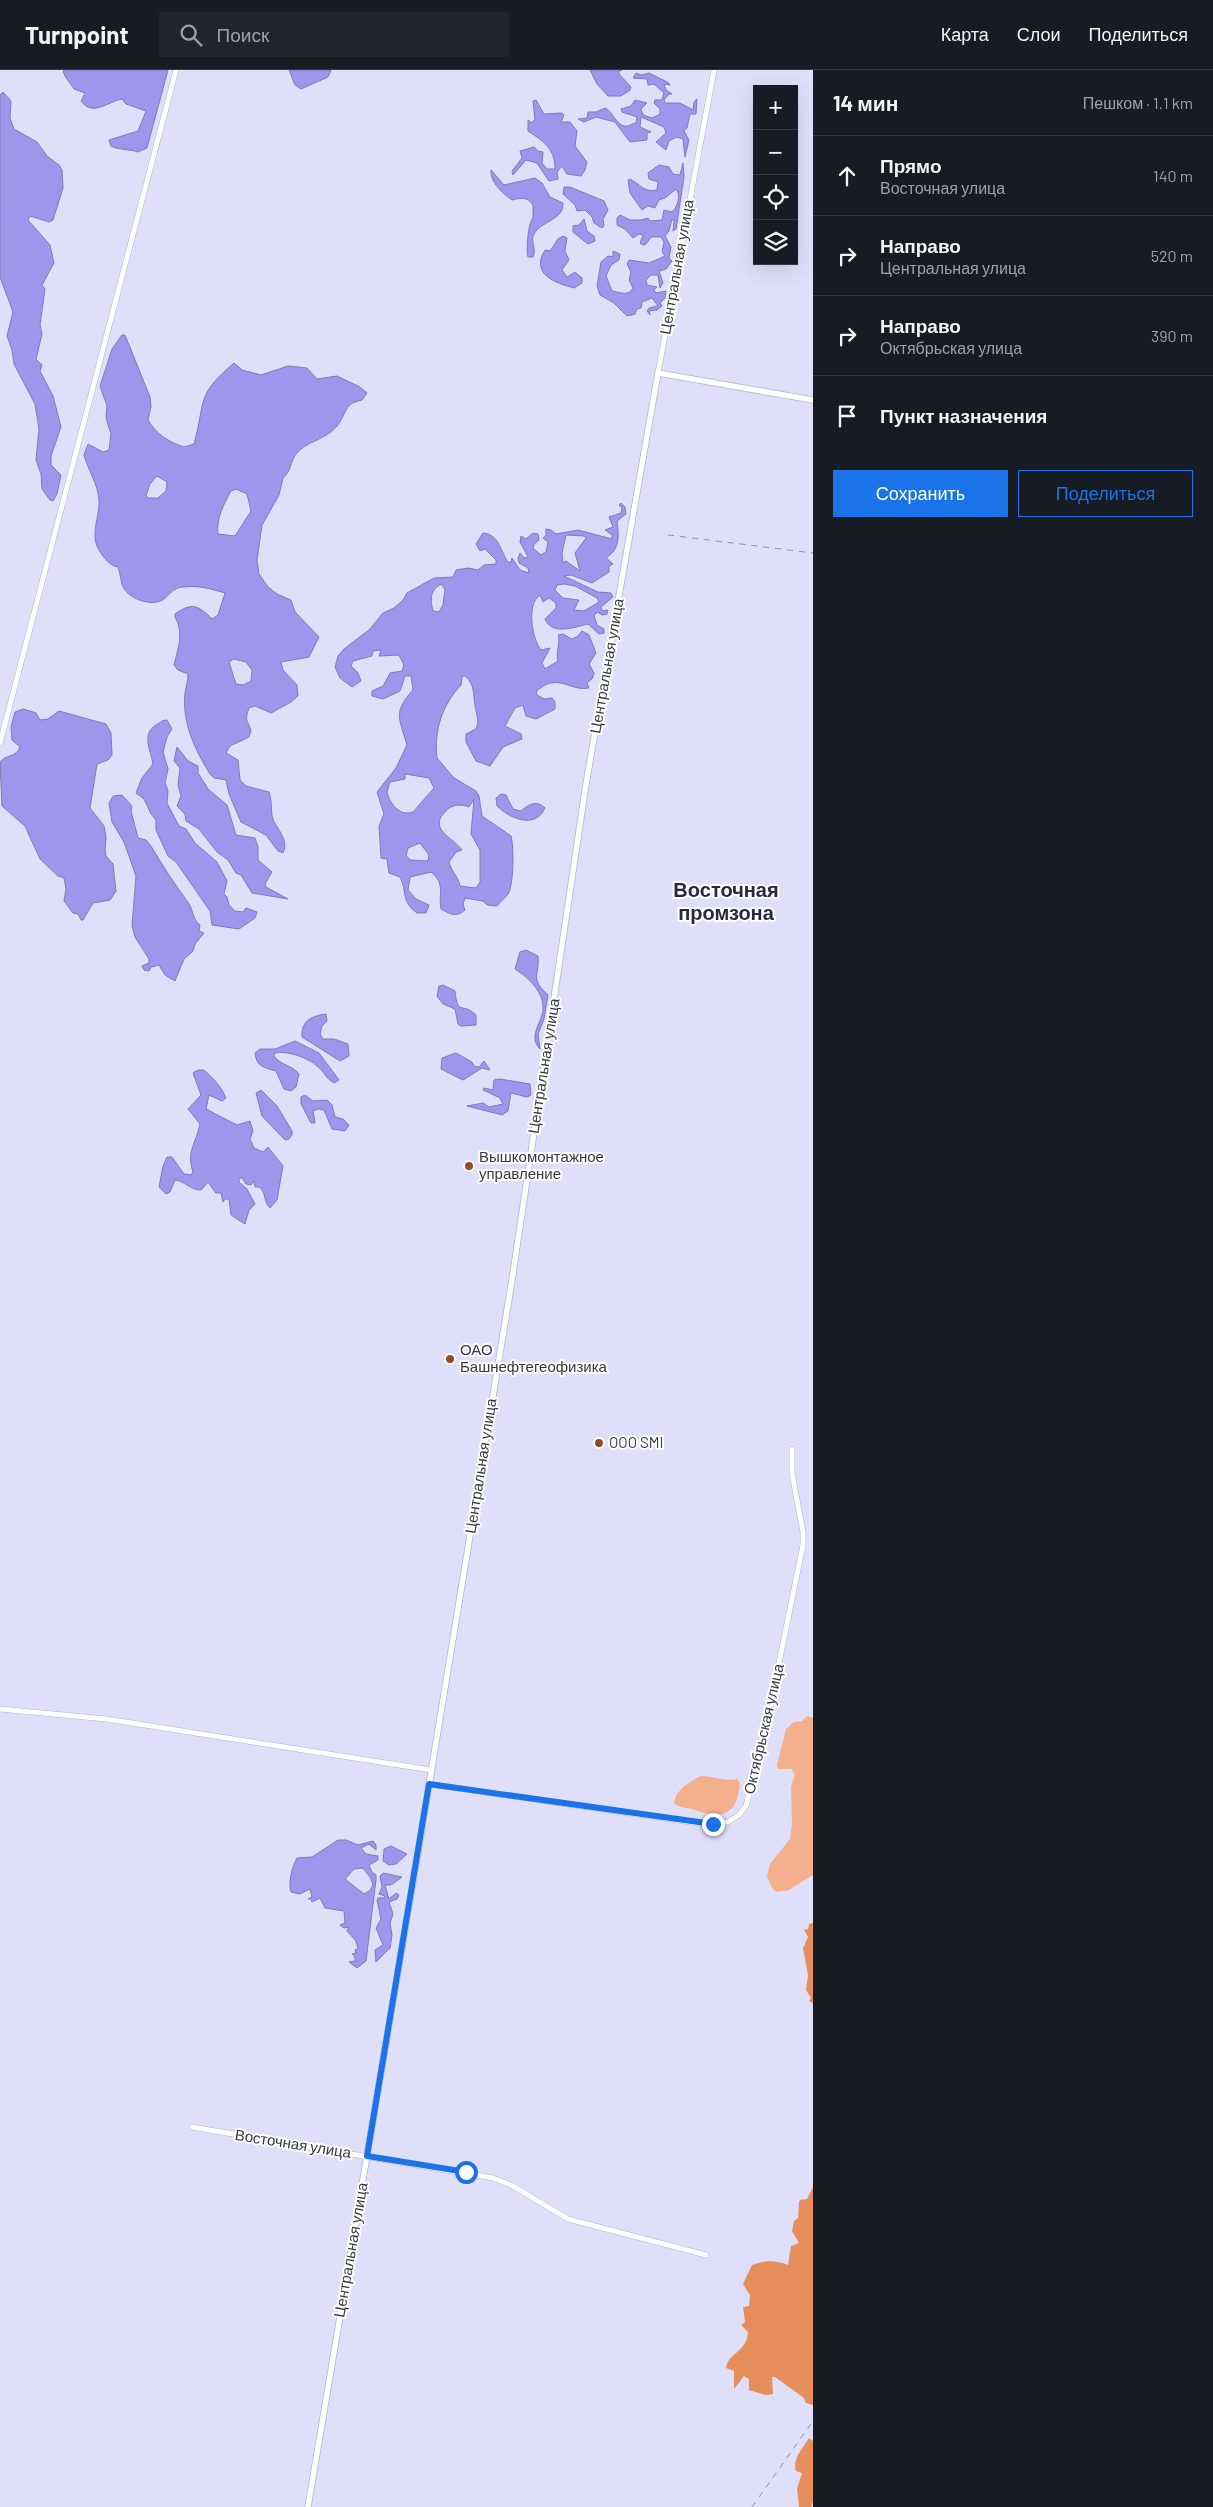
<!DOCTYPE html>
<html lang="ru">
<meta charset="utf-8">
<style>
:root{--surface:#171b24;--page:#20242c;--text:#f1f3f6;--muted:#9ea1a6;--line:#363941;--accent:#1a73e8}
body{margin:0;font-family:Barlow,sans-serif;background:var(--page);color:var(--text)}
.controls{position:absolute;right:15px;top:15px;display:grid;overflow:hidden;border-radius:0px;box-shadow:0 5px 20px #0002}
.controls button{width:45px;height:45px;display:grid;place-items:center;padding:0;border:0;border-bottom:1px solid var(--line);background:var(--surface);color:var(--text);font:25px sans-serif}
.stop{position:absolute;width:15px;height:15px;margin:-11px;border:4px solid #1a73e8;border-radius:50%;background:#fff}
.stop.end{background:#1a73e8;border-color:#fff;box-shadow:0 1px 5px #0008}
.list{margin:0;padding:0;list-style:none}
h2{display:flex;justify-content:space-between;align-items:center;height:65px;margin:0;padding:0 20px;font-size:21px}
h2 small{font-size:16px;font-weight:400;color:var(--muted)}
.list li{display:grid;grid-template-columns:32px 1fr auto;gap:15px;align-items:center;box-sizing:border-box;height:80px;padding:0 20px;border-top:1px solid var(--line)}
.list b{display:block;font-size:19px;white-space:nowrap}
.list p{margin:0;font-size:16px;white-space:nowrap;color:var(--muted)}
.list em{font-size:16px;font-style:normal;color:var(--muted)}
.actions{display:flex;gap:10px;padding:15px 20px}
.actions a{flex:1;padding:11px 0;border:1px solid var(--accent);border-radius:0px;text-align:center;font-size:18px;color:var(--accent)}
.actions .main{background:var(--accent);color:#fff}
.icon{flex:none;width:28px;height:28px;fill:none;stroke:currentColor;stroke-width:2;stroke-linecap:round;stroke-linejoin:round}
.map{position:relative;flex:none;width:813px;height:2437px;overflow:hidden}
header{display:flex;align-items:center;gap:30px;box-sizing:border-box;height:70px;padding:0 25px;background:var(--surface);border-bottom:1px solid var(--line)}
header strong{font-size:24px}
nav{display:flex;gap:28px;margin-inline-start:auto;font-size:18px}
.search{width:350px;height:45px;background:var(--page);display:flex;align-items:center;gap:12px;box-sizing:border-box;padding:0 18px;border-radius:0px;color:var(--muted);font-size:19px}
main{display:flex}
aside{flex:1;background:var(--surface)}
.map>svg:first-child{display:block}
</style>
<header>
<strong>Turnpoint</strong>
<div class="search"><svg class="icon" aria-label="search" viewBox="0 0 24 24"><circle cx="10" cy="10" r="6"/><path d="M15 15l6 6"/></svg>Поиск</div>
<nav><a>Карта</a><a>Слои</a><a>Поделиться</a></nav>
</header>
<main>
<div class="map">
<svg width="813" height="2437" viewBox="0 0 813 2437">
<rect width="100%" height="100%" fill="#e0dff9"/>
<g fill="#f4b08d">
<polygon points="807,1646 813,1648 813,1805 789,1820 776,1822 772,1818 767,1806 770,1794 790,1769 792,1755 791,1717 795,1704 791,1699 778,1699 777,1695 786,1659 794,1652 802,1651"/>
<path d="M 701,1706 C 714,1706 725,1712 737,1709 L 740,1713 C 737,1745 723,1750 695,1740 C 689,1738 682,1738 676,1735 L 674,1732 C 676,1720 690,1711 701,1706 Z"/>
</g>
<g fill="#e78e5d">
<polygon points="813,1853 813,1933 809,1931 811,1928 806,1920 808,1905 803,1878 808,1867 804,1860 808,1859 809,1854"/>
<path d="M 813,2117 L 813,2335 L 806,2333 L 804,2328 L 775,2307 L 772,2307 L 773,2324 L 766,2325 L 749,2320 L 749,2309 L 744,2306 L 734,2319 L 734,2301 L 726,2298 C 728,2283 747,2282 748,2262 L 741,2255 L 745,2252 L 743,2237 L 749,2236 L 750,2225 L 743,2214 L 752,2195 C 764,2190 776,2190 788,2195 L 791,2176 L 799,2173 L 792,2161 L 794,2151 L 798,2148 L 799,2132 L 800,2130 L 807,2129 Z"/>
<path d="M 809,2368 L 813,2371 L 813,2432 L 811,2437 L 799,2437 L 797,2419 L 802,2403 L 796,2401 C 792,2389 803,2378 809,2368 Z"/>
</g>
<g fill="#9e95ed" stroke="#7f79ba" fill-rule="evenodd">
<path d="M 63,0 L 168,0 L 147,78 L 138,82 C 130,79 118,80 111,76 L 109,70 L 138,61 L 146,41 L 126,34 L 122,29 C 107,32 93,47 81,31 L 85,23 L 74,19 C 70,12 65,9 63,0 Z"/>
<polygon points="289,0 331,0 328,7 301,19 295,15"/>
<polygon points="590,0 622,0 619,1 619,4 631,17 630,20 621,26 608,26 597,14"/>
<path d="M 636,3 L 641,5 L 649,3 L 669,13 L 670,15 L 664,14 L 666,20 L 672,24 L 669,24 L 664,30 L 665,33 L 680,33 L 693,40 L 694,32 L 697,29 L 696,44 L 690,44 L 687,58 L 684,61 L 689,70 L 685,87 L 683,69 L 677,67 L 669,71 L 666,80 L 656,72 L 666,63 L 664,57 L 641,47 L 640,57 L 651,62 L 647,63 L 647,70 L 630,72 L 615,52 L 596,47 L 584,52 L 578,49 L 587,48 L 588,42 L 596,42 L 605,38 C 613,41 617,58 628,56 C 631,55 633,53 636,53 L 637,47 L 622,42 L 621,39 L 631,36 L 635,30 L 647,33 L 641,39 L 643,45 L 652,48 L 660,44 L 660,39 L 654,33 L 655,30 L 662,30 L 664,23 L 654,14 L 648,15 L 647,9 L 633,8 Z"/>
<polygon points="3,22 11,31 10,48 14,59 37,72 47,86 59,95 62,100 63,118 53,150 49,152 30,146 28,150 50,175 54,193 42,215 45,219 40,255 42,264 36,289 42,295 40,301 53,326 61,357 51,386 51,395 61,405 57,424 53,431 50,430 42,419 41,404 36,390 39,359 35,334 14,294 12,280 7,266 13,242 0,207 0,25"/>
<path d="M 536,30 L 544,44 L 562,43 L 564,45 L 561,52 L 570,52 L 577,61 L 575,76 L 587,92 L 585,100 L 581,106 L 567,104 L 562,96 L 557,102 L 558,109 L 549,111 L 537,93 L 526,90 L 513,105 L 512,101 L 522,88 L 520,81 L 534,77 L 538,81 L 543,82 L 542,93 L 547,99 L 555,99 C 555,78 543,71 528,61 L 528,50 L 532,53 L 535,49 L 533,31 Z"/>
<path d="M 683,93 L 684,107 L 676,159 L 673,161 L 674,151 L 672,149 L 669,161 L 665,166 L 671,177 L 669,188 L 672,191 L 666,199 L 659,201 L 663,213 L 660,218 L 658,205 L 651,205 L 646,210 L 647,215 L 657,217 L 654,220 L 656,223 L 666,221 L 665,228 L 660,233 L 662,236 L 657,240 L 649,241 L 650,245 L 647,241 L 649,238 L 658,236 L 652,228 L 642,232 L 641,238 L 637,239 L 635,244 L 627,246 L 614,233 L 600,225 L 597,216 L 601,192 L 608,186 L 613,187 L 613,181 L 620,184 L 619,190 L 611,195 L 606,206 L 612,221 C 620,222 628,227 633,218 L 629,210 L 631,202 L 627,194 L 629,190 L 649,193 L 665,186 L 662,182 L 664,172 L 661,167 L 651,167 L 646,174 L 643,175 L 640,173 L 643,165 L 639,164 L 633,168 L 625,159 L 617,155 L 617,148 L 620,145 L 630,150 L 641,150 L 648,148 L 650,151 L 662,150 L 664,140 L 672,142 C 678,137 681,124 676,119 L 665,128 L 659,130 L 655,138 L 648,136 L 642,140 L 630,123 L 628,110 L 630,109 C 640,114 644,123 657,120 L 658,112 L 649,109 L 648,103 L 659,95 L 669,97 L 673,104 L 680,105 Z"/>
<path d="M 491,100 L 504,115 L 535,108 L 542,113 L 550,127 L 563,133 C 564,150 541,151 534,164 C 530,171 537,179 533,187 L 528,187 C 526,180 528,153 533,148 L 533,135 C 527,126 521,128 512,130 C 503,124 490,112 491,100 Z"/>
<polygon points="564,117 570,117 604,131 608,140 603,149 604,156 602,158 594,153 592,147 585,140 577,141 575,135 563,124"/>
<polygon points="584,149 587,161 594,166 595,171 588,174 573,162 573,156 579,155"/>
<path d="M 563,166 L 567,168 L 565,181 L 569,190 L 562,200 L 567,207 L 575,202 L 582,208 L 582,213 L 574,218 C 555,213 530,204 545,180 L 550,181 L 558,169 Z"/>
<path d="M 122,265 L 125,265 L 150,327 L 151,336 L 148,350 C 156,364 169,372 184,377 L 194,374 C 206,331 195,326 234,293 L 242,300 L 261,305 L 288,296 L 307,298 L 317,309 L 337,306 L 360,317 L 367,323 L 362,330 C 343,334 348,342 337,356 C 326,370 306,371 296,384 C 290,392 291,402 283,408 L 279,425 L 262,455 L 257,490 L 259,504 L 268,517 L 277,524 L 291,530 L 295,542 L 319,567 L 309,587 L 281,592 L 283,600 L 297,615 L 298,626 L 291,632 L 271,643 L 255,636 L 249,638 C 244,652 248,650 251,661 L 249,667 L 230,676 L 226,683 L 238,690 L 240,710 L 246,716 L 269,722 C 272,731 271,738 272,746 C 274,757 290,768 283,783 L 278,781 L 266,765 L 241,752 L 229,724 L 226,710 L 214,708 L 210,704 C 195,680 182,653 185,623 C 186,617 188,610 188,604 L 178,600 L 174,595 C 178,578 184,563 175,547 L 175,544 C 192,532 198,535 212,549 L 218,545 L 225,523 C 211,519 199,515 183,517 C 173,518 171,523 164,529 C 154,537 132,530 125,520 C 120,514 121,504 118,497 C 111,496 107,491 103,486 C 87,467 100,450 99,430 C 98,414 88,400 84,385 L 88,374 L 103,382 L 109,380 L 111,364 L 106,348 L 107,336 L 100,316 L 112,279 ZM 157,406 L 167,412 L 166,421 L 158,428 L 148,428 L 146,425 L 150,414 ZM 236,419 L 247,424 L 251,441 L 235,466 L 218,464 C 216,448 224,434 231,421 ZM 234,589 L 246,592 L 252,600 L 251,611 L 243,615 L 236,614 L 229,592 Z"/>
<path d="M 621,433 L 625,437 L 626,444 L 617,451 C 619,466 620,479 606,488 L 613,494 L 609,496 L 609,502 L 592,513 L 571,505 L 564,506 L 598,522 L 611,523 L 613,527 L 601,537 L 602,541 L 608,540 L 607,544 L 602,545 L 598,542 L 594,545 L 597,555 L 604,559 L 604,563 L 599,564 L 588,554 C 575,557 552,566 545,549 L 556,538 L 556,533 L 549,528 L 543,532 L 540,525 C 526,534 532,569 541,580 L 550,578 L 542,593 L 545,599 L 558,591 C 555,582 561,575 558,565 L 563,564 L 572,569 L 578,566 L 582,561 L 589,565 L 596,583 L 589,594 L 594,603 L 592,609 L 587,613 L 589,618 C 574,621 565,610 550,613 C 545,614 540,619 536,621 L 537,625 L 544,629 L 552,628 L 555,632 L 555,639 L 536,649 L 526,646 L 523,635 L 515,638 L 505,656 L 521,664 L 522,669 L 503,677 L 490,696 L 476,691 L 466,672 L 466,664 L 476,659 C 480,649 476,645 475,635 C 473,623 475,615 465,606 L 462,606 L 461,615 C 442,635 434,660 437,688 L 454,708 L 476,721 L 479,726 L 482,746 L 511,766 C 514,776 514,815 508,824 C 505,828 500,832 497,836 L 487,835 L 483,831 L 465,828 L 463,834 L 465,840 C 456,848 450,844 441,839 C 438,824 446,814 431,802 L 410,807 L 408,820 L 416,829 L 429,835 L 426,843 L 417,843 C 400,830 408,823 400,807 L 389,803 L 387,789 L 381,788 L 379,756 L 384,744 L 377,722 L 396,698 L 407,675 C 399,648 393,642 413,620 L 411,606 L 405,606 L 400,621 L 383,629 L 372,626 L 372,621 L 383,616 L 390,603 L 402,601 L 404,595 L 399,585 L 379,586 L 381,580 L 373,581 L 372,586 L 353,591 L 351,596 L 358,603 L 361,611 L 352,617 L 340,608 L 335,597 L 338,586 L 344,579 L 370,559 L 383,543 L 394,538 L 403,530 L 407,523 L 434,508 L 453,507 L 456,500 L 468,498 L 478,500 L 484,495 L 496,494 L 496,490 L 485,479 L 480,481 L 476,474 L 483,463 C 500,465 500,481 508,492 L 511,492 L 512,488 L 520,500 L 529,503 L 528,498 L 519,493 L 518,488 L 520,483 L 524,488 L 528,487 L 520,472 L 521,466 L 526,469 L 533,463 L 538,464 L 539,470 L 534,474 L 533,478 L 541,485 L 546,482 L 548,472 L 543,468 L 546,465 L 546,459 L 551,460 L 556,464 L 578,460 L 612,469 L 612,465 L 605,460 L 613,457 L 609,447 L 621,443 L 622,438 L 619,435 ZM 566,465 L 584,466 L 586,468 L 575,483 L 580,501 L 566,491 L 563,493 L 562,483 ZM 441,514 L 445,519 L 443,535 L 439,542 L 433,541 C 430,529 430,520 441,514 ZM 564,514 L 575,516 L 597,528 L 599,532 L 584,541 L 574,540 L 579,530 L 563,528 L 555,520 L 557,515 ZM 405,704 L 429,708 L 434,718 L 413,742 C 400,747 390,734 387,722 L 390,712 L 405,709 ZM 474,729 L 471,764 L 480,780 L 480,812 L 476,818 L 460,816 C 458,806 451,801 449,792 L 456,782 L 462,780 C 453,767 426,759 447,740 C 453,734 461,734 469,737 ZM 420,773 L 429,785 L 428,791 L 411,790 L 406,786 L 408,778 Z"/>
<path d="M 23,639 L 36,643 L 40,650 L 48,649 L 59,641 L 106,654 L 111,663 L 112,685 L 108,690 L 97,694 L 90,738 L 104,756 L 106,767 L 105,781 L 106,786 L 113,794 L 116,821 L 110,830 L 93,833 L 83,850 L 81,850 L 78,844 L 73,843 L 64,831 L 66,819 L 64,808 L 58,806 L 40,789 L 25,756 L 2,736 L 0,692 C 6,684 16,688 20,677 L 12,670 L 11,657 L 15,642 Z"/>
<path d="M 167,650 L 172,659 L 167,667 L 163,682 L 168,699 L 165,713 L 168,721 L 167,733 L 179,756 L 186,759 L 195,773 L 217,792 L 227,811 L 224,824 L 227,827 L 229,835 L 235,841 L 243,842 L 246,838 L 257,842 L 255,848 L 239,859 L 212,855 L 210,841 L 176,792 L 168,786 L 156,760 L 156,750 L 151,744 L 144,729 L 136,723 L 142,708 L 153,694 C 151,681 141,664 156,655 C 161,652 162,650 167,650 Z"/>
<polygon points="177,677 188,691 198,696 198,703 208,719 227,735 236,765 255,768 258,777 258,790 272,802 265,814 266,817 288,829 252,823 241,805 236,803 228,790 217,782 199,759 186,751 185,744 177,736 181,726 178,715 180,698 174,691"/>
<path d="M 501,724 L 506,725 L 513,739 L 521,741 C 529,734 537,730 545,738 C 535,760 509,748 497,736 L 496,728 Z"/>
<path d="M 122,725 L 132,736 L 131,741 L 138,768 L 146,770 L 151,776 C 162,795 174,813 187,831 C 193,838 192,849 200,855 L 199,861 L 204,863 L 195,874 L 193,881 L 184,889 L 175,911 L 165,905 L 159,895 L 151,897 L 149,901 L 144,900 L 142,896 L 149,893 L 149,889 L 135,867 L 132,856 L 136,806 L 124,772 L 112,752 L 109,733 L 113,726 Z"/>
<path d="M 526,880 L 538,886 C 540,905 529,908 548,925 L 544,949 L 538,964 L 540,979 C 527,966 543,952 543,939 C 544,922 528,907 515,899 L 520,882 Z"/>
<path d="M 443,915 L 455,921 C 458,947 461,931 476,945 L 476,955 L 461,956 L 458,954 L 455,939 L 443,934 L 437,926 L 439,916 Z"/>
<path d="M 326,944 L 327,951 L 322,956 L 320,964 L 323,969 L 334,969 L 348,974 L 349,986 L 340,991 L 302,967 C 301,951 311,946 326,944 Z"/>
<path d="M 295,971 L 319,983 L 339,1010 L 334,1013 C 325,1008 325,1002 317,996 C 309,988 286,980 275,983 L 274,986 C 280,995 292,995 299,1004 L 296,1017 L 291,1021 L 284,1019 L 276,1001 C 264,998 256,996 255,983 L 260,979 L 275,979 Z"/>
<polygon points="456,983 472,992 474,996 479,997 484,991 490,1000 482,998 463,1010 441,999 442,988"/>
<path d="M 198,1000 L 204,1000 C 213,1008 221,1016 226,1028 L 222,1031 L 209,1025 L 206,1039 L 237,1055 L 250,1051 L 253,1061 L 250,1069 L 254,1078 L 263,1082 L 268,1077 L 283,1096 L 277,1130 L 270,1138 C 264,1133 266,1124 260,1117 L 255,1117 L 254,1111 L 251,1115 L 246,1114 L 242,1108 L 239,1108 L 239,1112 L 247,1119 L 255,1134 L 249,1140 L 245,1154 L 231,1145 L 229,1129 L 225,1129 L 223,1132 L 221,1123 L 216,1123 L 208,1112 L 201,1120 C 190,1120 185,1111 175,1110 L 170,1122 L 166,1124 L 159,1117 L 163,1096 L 167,1087 L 172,1087 L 184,1104 L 191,1105 L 193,1102 C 186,1081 196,1074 200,1054 L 188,1039 L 201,1025 L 193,1003 Z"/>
<polygon points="500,1009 530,1014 531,1025 527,1027 511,1023 508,1041 502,1045 467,1036 483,1033 489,1037 503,1034 500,1028 483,1020 484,1018 493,1020 494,1010"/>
<polygon points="261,1020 277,1036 292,1061 292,1065 289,1069 285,1070 262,1046 256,1023"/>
<polygon points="305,1025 313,1031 327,1030 332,1035 335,1047 343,1049 349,1055 345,1061 332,1059 324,1040 318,1039 313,1041 315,1053 311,1053 301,1034 301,1027"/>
<path d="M 338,1770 L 346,1770 L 358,1775 L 373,1771 L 376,1775 L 376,1780 L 369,1774 L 361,1778 L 366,1784 L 378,1786 L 378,1790 L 369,1795 L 372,1802 L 376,1805 L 376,1810 L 366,1891 L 357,1898 L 349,1892 L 355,1891 L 355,1887 L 352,1884 L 356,1883 L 355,1880 L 358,1879 L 356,1871 L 347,1861 L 349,1857 L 344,1858 L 340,1855 L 345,1853 L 344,1841 L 325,1838 L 320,1828 L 312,1832 L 311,1829 L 308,1829 L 312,1827 L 310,1819 L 300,1824 L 291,1822 C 288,1812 292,1797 297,1788 L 312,1787 ZM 363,1798 C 370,1808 380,1816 364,1824 L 345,1809 L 354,1799 Z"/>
<polygon points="391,1776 407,1784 396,1794 389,1795 383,1791 384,1779"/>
<polygon points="383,1803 402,1807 391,1815 385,1815 389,1829 396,1823 399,1825 397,1829 389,1832 393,1844 390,1853 392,1865 390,1878 376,1892 375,1880 383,1875 376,1858 381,1849 377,1830 378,1828 384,1828 385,1826 379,1824 382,1817 380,1806"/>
</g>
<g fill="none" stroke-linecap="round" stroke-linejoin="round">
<g stroke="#b3b2d1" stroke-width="6">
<g id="minor">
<polyline points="658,303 714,0"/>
<polyline points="0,673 176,0"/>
<polyline points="0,1639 106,1649 431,1700"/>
<polyline points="429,1714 705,1754 728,1752 739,1745 746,1736 763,1672 803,1475 803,1462 792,1403 792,1379"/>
<polyline points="192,2057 493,2108 513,2116 568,2149 706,2185"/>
</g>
</g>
<g stroke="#b3b2d1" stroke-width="7">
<polyline id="tertiary" points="308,2437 419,1776 512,1210 586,714 658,303 813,330"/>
</g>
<use href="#minor" stroke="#fff" stroke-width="5"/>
<use href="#tertiary" stroke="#fff" stroke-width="5.5"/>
<g stroke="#8e8da1" stroke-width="1" stroke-dasharray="6 6" stroke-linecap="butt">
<polyline points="668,465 813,483"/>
<polyline points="752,2437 813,2351"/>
</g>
</g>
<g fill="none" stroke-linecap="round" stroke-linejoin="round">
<polyline stroke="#1a73e8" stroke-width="6" points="466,2102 367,2086 429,1714 713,1754"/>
</g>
<g fill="#924c24" stroke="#fff" stroke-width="2">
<circle cx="469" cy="1096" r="5"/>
<circle cx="450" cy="1289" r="5"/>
<circle cx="599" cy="1373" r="5"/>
</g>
<g text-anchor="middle" stroke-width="4" stroke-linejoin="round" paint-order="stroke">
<g font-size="15" fill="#373744" stroke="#fff">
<text transform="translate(677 197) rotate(-80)" y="5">Центральная улица</text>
<text transform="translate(607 596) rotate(-80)" y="5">Центральная улица</text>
<text transform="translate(544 996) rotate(-81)" y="5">Центральная улица</text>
<text transform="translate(481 1396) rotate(-81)" y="5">Центральная улица</text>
<text transform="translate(764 1659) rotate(-77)" y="5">Октябрьская улица</text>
<text transform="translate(293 2074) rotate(9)" y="5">Восточная улица</text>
<text transform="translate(351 2180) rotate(-80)" y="5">Центральная улица</text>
</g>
<g font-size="15" fill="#373744" stroke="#fff" text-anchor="start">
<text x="479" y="1092">Вышкомонтажное<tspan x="479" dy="17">управление</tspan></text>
<text x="460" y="1285">ОАО<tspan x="460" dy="17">Башнефтегеофизика</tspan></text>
<text x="609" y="1378">OOO SMI</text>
</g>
<g font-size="20" font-weight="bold" fill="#2a2841" stroke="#fff">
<text x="726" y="827">Восточная<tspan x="726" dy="23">промзона</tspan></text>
</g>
</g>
</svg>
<div class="controls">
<button>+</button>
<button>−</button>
<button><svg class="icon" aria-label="locate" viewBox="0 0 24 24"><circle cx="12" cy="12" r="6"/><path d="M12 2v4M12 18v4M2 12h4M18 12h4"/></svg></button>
<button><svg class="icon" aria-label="layers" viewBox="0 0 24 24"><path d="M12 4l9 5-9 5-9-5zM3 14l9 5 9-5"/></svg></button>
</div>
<div class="stop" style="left:466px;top:2102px"></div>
<div class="stop end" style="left:713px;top:1754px"></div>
</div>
<aside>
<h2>14 мин<small>Пешком · 1.1 km</small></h2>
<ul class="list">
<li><svg class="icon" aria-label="ahead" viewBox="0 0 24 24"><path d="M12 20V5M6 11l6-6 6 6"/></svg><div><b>Прямо</b><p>Восточная улица</p></div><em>140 m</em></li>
<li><svg class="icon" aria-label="right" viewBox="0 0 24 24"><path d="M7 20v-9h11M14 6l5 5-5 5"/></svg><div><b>Направо</b><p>Центральная улица</p></div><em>520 m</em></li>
<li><svg class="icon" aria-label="right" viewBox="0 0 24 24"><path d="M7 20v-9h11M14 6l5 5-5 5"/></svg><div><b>Направо</b><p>Октябрьская улица</p></div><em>390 m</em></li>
<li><svg class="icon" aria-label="arrive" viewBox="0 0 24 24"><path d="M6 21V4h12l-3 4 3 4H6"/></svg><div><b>Пункт назначения</b></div></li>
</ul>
<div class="actions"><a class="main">Сохранить</a><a>Поделиться</a></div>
</aside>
</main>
